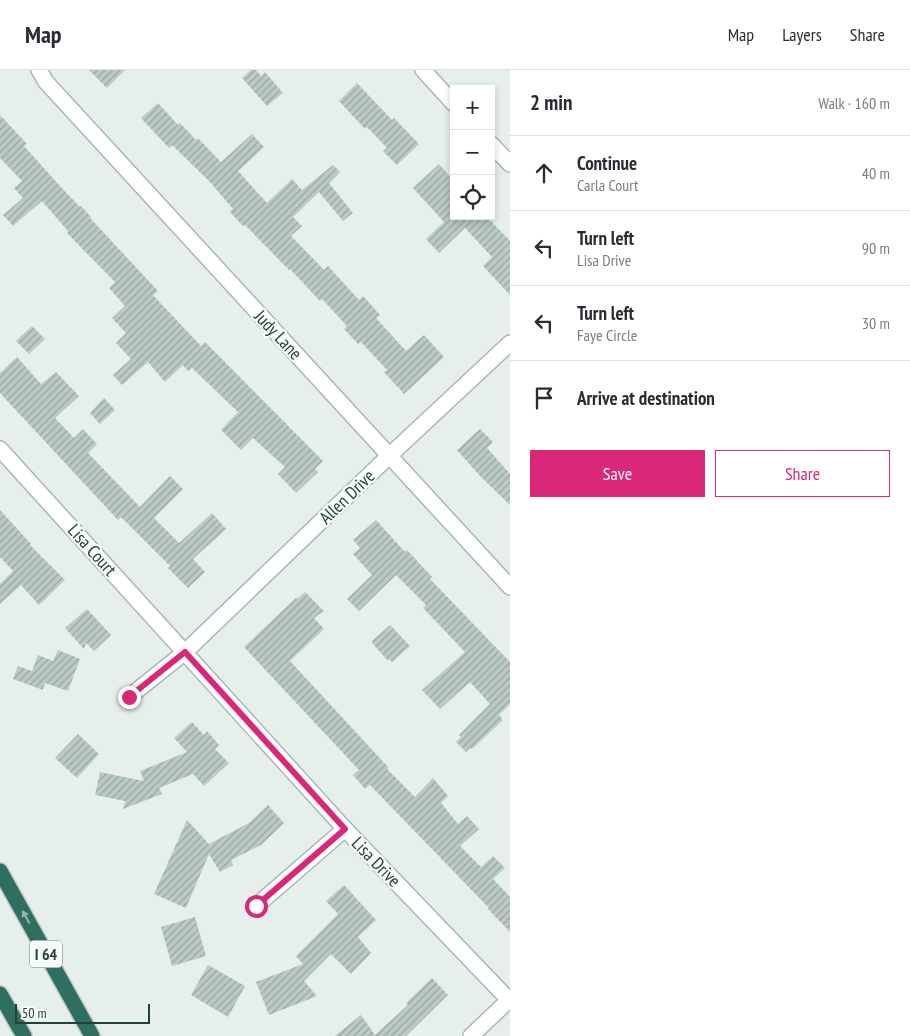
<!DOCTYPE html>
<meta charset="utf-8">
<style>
:root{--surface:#fff;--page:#f2f2f3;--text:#2b2b33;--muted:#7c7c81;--line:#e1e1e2;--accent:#db2777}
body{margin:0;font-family:"PT Sans Narrow",sans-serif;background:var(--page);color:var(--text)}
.controls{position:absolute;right:15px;top:15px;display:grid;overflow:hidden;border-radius:0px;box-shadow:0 2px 8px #0003}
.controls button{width:45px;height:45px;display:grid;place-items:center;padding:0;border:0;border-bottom:1px solid var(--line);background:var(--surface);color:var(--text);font:25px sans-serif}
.scale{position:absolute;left:15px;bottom:12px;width:135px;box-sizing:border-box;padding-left:5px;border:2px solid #24423a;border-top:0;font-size:14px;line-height:18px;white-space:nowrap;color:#24423a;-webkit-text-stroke:4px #f7fbf9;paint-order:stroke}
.stop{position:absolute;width:15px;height:15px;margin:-11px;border:4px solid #db2777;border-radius:50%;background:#fff}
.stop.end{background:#db2777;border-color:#fff;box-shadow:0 1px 5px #0008}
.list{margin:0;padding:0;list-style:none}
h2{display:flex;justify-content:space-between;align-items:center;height:65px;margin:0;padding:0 20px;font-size:21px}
h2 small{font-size:16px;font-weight:400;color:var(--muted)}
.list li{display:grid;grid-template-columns:32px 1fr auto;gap:15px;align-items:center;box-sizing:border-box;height:75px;padding:0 20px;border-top:1px solid var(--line)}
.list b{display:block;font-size:19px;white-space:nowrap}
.list p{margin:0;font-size:16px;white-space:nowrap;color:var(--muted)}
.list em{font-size:16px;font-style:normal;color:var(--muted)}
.actions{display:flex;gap:10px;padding:15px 20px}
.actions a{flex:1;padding:11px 0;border:1px solid var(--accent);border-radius:0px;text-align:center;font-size:18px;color:var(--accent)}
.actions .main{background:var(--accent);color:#fff}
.icon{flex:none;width:28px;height:28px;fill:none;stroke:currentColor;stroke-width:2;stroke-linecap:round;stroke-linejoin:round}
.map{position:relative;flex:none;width:510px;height:966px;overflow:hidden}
header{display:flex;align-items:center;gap:30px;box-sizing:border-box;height:70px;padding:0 25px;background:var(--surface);border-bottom:1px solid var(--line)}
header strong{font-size:24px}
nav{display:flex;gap:28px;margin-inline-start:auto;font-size:18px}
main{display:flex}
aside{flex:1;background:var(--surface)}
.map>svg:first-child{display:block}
</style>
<header>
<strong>Map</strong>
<nav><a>Map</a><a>Layers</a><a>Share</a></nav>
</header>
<main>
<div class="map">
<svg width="510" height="966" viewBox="0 0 510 966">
<defs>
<pattern id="building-hatch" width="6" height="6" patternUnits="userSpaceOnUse" patternTransform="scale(1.25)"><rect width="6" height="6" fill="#bbcac4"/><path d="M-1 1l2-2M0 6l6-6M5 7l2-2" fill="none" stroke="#98a6a0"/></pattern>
</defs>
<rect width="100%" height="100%" fill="#e6efeb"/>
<g fill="url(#building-hatch)">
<polygon points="89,0 125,0 107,18"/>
<polygon points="251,0 256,0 261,6 265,2 283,23 267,36 242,8"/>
<polygon points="357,13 392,50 394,48 419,74 397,95 383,81 387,78 367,57 365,59 339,31"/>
<polygon points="158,33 178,55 180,53 196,70 198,68 221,92 252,64 264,77 238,101 267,133 292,109 302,120 333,95 340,102 329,113 353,143 343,151 319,122 293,147 302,156 291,166 324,200 328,196 359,230 363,226 380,245 376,248 406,281 424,265 444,287 404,324 384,302 387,300 361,272 358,274 344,259 347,256 322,229 320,231 290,199 289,200 245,155 243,156 230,142 233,139 209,111 172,75 169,78 141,48"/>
<polygon points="0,45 27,74 24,76 59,115 80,137 81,136 91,147 90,148 158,221 153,225 201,276 205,272 323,391 315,399 318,402 296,423 278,404 285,397 253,368 241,380 221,360 238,342 192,298 188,301 183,295 165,312 148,292 122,315 113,305 131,289 116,273 126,263 112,248 125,236 109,218 115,212 67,163 68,161 42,131 13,156 3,145 23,128 14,118 22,111 0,88"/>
<polygon points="439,94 454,111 454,146 486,146 510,171 510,225 483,196 492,187 465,158 439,183 426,169 444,152 413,118"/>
<polygon points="32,256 45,269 29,284 16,271"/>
<polygon points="17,287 41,314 56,302 79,326 55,348 74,368 83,359 97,374 88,383 140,437 170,406 183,419 154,448 179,473 212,443 226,459 193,489 205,502 188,518 168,498 170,496 121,447 118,450 0,323 0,303"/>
<polygon points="104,328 115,340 100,354 90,343"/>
<polygon points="480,359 493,372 487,378 510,404 510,435 480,406 457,380"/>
<polygon points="0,440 31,474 30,475 65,510 39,535 21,515 0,534 0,514 13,501 0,487"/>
<polygon points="376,450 405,482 407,480 432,507 430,509 510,592 510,634 499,645 503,650 472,679 470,678 466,682 456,672 461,667 459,665 490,634 470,612 440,639 422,620 465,582 423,538 426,535 396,505 359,541 347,529 372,505 353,484 360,478 353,470"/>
<polygon points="305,522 324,541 314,548 324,559 290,591 389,698 387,699 415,727 433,708 448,726 441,733 458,754 467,746 479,759 460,776 481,797 493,786 505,798 493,809 510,827 510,862 488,839 489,838 370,715 365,719 353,705 359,700 244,577 296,528 297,529"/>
<polygon points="87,539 111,565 94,581 86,573 84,579 65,558"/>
<polygon points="390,555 410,576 392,592 389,589 388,591 373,574 372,571"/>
<polygon points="58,580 80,589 68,621 45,613 43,620 13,609 18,596 32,601 38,585 53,591"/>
<polygon points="192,652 204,665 207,661 219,675 215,679 229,693 204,716 193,704 159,718 162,724 123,739 125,731 95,725 100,702 144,711 140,701 187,682 174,668"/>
<polygon points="78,664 99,684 77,708 55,688"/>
<polygon points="268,735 284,753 261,775 231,790 233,795 220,802 209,784 186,838 154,824 187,750 209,774 249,753"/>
<polygon points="344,815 376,850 358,867 371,883 351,904 331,884 304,911 317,926 269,945 256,912 303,894 296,886 338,844 326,831"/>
<polygon points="195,847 206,886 172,896 161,857"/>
<polygon points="208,895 245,916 228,947 191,925"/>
<polygon points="432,908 448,925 406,966 335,966 361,945 375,965 408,935 406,933"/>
</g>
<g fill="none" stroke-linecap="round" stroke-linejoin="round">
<g stroke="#a8b8b2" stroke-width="18">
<g id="street">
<polyline points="39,0 46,12 510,517"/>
<polyline points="423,0 454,34"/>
<polyline points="491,74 510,94"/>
<polyline points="0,379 345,759 510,931"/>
<polyline points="129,627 185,582 389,386 510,273"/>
<polyline points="256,836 345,759"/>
<polyline points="471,966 509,930"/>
</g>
</g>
<g stroke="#c2cac8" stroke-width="18">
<g id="highway">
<polyline points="0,801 92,966"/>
<polyline points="0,924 24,966"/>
</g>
</g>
<use href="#street" stroke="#fff" stroke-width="15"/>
<use href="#highway" stroke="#2f6f62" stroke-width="15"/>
</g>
<defs><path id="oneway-solid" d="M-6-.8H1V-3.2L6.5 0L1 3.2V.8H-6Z" transform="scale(1.25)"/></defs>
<use fill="#93b5ae" href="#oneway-solid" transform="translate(26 847) rotate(-119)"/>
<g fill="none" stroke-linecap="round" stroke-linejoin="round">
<polyline stroke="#db2777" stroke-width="6" points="129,627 185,582 345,759 256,836"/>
</g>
<g text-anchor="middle" stroke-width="4.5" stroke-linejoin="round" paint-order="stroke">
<rect fill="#f7fbf9" stroke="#637a73" stroke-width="1" x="30" y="870.5" width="32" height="27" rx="4"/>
<g font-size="16" font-weight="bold" fill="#24423a">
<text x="46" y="890">I 64</text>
</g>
<g font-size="18" fill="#24423a" stroke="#f7fbf9">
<text transform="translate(278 265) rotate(47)" y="6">Judy Lane</text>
<text transform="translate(347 427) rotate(-44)" y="6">Allen Drive</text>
<text transform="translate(92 480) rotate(48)" y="6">Lisa Court</text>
<text transform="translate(376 792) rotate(46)" y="6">Lisa Drive</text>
</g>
</g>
</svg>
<div class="controls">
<button>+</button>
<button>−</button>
<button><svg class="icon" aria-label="locate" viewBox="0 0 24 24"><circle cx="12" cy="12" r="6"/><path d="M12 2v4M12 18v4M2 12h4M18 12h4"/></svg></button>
</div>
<div class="scale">50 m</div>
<div class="stop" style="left:256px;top:836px"></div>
<div class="stop end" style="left:129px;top:627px"></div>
</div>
<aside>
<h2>2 min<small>Walk · 160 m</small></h2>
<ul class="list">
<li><svg class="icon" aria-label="ahead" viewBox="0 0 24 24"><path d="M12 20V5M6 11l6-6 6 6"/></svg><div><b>Continue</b><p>Carla Court</p></div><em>40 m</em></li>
<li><svg class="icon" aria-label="left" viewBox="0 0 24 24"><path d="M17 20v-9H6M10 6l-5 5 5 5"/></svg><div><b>Turn left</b><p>Lisa Drive</p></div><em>90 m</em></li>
<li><svg class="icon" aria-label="left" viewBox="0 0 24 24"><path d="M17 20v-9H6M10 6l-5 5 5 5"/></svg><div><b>Turn left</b><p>Faye Circle</p></div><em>30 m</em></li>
<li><svg class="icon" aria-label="arrive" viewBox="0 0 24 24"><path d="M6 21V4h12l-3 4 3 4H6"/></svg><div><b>Arrive at destination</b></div></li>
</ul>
<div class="actions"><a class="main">Save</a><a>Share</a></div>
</aside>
</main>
